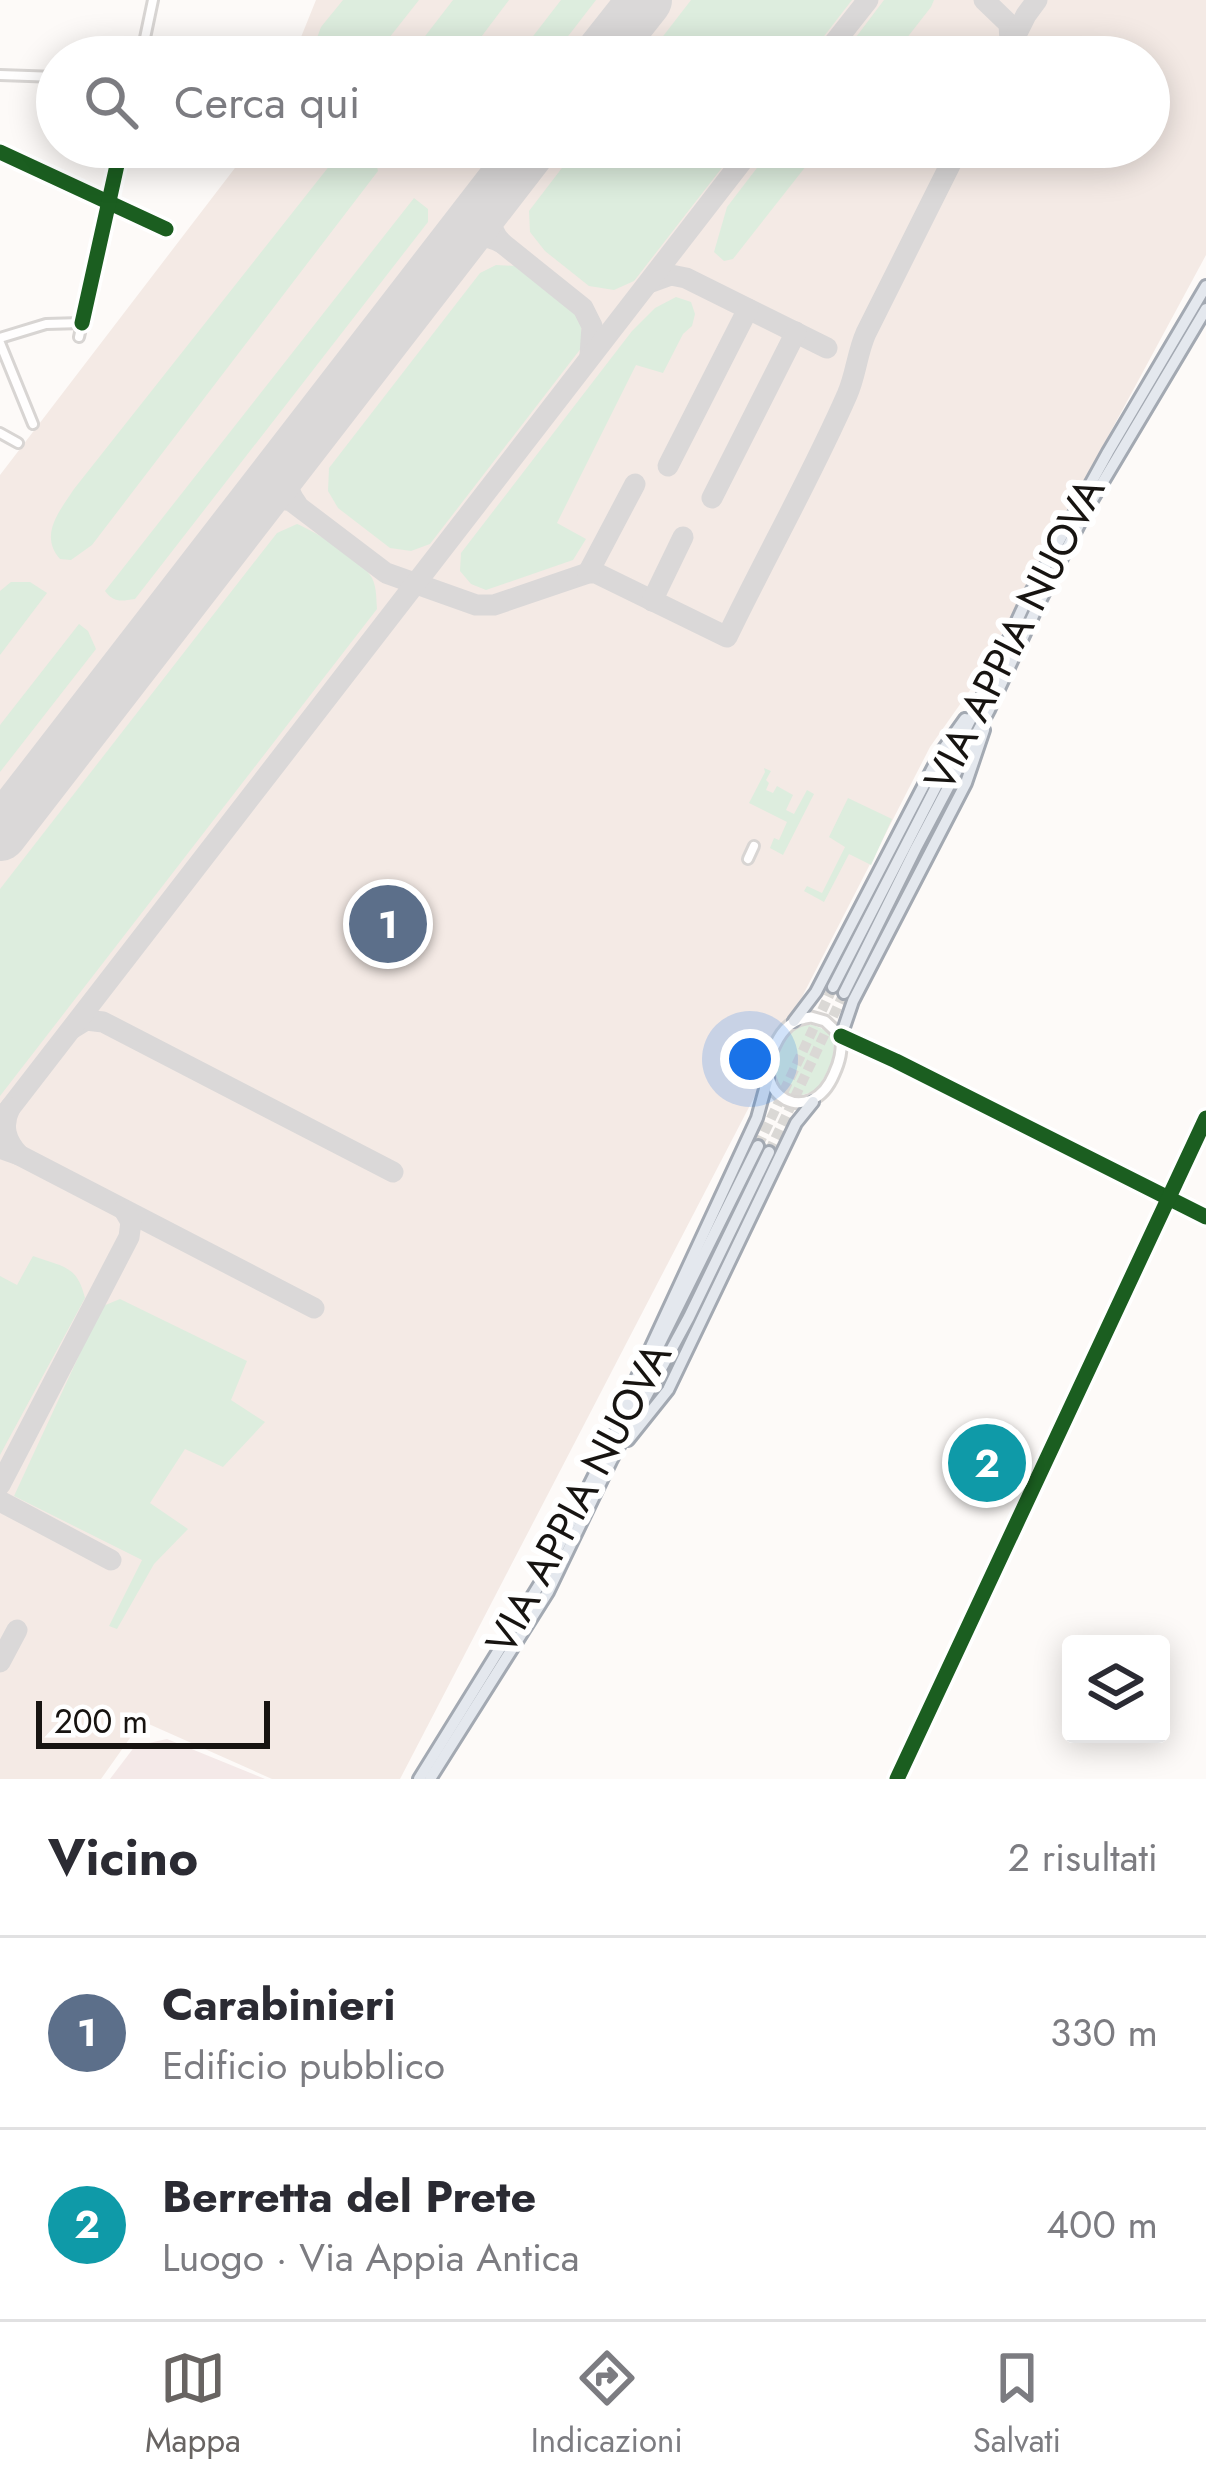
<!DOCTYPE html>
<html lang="it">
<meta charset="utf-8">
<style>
:root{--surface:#fff;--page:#f7f7f7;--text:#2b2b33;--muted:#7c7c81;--line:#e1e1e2;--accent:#686462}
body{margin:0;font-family:Jost,sans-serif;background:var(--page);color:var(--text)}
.controls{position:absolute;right:36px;bottom:36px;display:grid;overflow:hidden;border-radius:12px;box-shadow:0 6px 30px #0003}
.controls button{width:108px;height:108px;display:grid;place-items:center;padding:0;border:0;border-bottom:3px solid var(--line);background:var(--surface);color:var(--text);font:60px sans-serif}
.scale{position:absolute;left:36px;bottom:30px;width:234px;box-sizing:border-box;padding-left:12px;border:6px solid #171411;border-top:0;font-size:33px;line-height:42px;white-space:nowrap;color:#171411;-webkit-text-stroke:9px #fff;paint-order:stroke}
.you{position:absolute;left:750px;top:1059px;width:42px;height:42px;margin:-30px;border:9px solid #fff;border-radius:50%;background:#1a73e8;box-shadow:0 0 0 18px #1a73e833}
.badge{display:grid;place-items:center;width:78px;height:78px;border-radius:50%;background:var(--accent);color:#fff;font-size:39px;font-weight:700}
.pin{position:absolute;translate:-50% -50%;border:6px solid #fff;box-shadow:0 3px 12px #0006}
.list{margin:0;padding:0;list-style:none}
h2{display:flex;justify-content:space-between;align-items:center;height:156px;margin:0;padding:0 48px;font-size:51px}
h2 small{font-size:39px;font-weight:400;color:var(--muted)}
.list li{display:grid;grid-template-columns:78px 1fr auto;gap:36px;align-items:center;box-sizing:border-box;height:192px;padding:0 48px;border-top:3px solid var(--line)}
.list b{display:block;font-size:45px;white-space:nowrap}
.list p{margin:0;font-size:39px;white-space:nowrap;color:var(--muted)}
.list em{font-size:39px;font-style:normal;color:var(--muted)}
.icon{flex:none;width:66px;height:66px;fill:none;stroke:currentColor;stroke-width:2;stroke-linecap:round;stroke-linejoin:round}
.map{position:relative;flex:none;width:1206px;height:1779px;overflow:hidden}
.search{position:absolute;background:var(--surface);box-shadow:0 6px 30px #0003;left:36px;right:36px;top:36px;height:132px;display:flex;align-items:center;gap:30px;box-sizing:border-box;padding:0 42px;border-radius:66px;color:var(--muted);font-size:45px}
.sheet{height:540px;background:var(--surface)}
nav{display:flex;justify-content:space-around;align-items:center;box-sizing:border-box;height:168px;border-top:3px solid var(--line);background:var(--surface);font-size:33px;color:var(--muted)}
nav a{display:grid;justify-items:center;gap:6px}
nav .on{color:var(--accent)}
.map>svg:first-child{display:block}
</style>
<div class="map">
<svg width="1206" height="1779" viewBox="0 0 1206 1779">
<rect width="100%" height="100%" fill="#fdfaf8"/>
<polygon fill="#f4e9e8" points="167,1739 265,1779 110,1779 135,1746"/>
<polygon fill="#f4eae5" points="316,0 1206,0 1206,255 975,683 930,747 802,997 771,1040 760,1086 400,1779 272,1779 142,1721 101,1779 0,1779 0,475 251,147 1149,147 1149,57 293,57"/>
<g fill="#ddedde">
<polygon points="343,0 419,0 374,57 310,57 321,27"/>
<polygon points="453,0 509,0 466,57 409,57"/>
<polygon points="561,0 596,0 552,57 517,57"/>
<polygon points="691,0 852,0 808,57 647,57"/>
<polygon points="884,0 934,0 931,7 892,57 841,57"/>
<polygon points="578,147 738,147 634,281 614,290 589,286 545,251 530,232 529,211"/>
<polygon points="773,147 821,147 733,259 724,261 714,252 727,207"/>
<path d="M 350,152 L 369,152 L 375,159 L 378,171 L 92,545 L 71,560 L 60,559 C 39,535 59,512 74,489 L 334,160 Z"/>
<path d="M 414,198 L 428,209 L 428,222 L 135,599 C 121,601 114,603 105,591 Z"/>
<polygon points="496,265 516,266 571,306 581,326 582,347 430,544 411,551 390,548 338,508 328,491 329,468 480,273"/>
<polygon points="676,297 691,302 695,314 692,326 683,334 663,373 636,365 557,523 586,539 573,560 486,590 471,584 460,571 461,553 632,331 655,308"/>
<path d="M 297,524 C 315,531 363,561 372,578 C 377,588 376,599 377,609 L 0,1096 L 0,889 L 259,556 L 277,533 Z"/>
<polygon points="11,582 30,582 47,593 0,655 0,591"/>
<polygon points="79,624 88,631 96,649 0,772 0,725"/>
<polygon points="764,768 771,771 766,780 769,783 766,790 773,793 777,786 793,795 786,810 794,814 807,790 814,794 783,855 770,848 774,838 779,840 787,822 749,803 765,772"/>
<polygon points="848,798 892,819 871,865 849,854 824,902 804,891 807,886 822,893 845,847 829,837"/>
<path d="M 807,1024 C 850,1031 832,1067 816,1091 L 795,1097 C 757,1082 777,1033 807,1024 Z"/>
<path d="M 33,1256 C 63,1267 77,1265 85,1298 L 0,1455 L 0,1276 L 17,1285 Z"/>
<polygon points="120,1299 247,1361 231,1400 265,1422 223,1467 185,1449 150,1503 188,1529 154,1564 117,1629 109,1626 142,1560 14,1496 94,1323 103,1306"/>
</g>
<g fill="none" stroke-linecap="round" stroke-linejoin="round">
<g stroke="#dad8d8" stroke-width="21">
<polyline points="984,0 1009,24 1010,42"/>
<polyline points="823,57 868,0"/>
<polyline points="1005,57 1026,15 1037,0"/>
<path d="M 497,191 C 488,209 487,228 502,243"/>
<path d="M 452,249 C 468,236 482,232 502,243 L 583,308 L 592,326 L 590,355"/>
<polyline points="649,283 671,275 686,278 827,348"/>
<polyline points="668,466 748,309"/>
<polyline points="712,498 796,332"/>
<path d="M 297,504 C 282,484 286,470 298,449"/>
<path d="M 246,515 C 260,502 272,495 291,501 L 386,573 L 476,605 L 494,605 L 588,573 L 596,573 L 727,637 C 766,556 811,477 847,395 C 856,375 857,353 866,333 L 959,147"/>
<polyline points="588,573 635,484"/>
<polyline points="652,601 683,537"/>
<polyline points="73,1028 86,1020 103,1022 393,1172"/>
<polyline points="0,1121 753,147"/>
<path d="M 0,1148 L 19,1155 C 6,1141 1,1126 10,1108"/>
<polyline points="19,1155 314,1308"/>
<polyline points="0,1485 129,1237 131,1222 124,1210"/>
<polyline points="0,1501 111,1560"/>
<polyline points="0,1662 17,1630"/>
</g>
<g stroke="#dad8d8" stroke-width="54">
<polyline points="600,57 645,0"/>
<polyline points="0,834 531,147"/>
</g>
<g stroke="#dad8d5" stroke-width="10" stroke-dasharray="10 5" stroke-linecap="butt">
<polyline points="758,1146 833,987"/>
<polyline points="769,1152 844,993"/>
</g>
<g stroke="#d8d5d3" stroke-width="14">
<g id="minor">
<polyline points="141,57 153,0"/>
<polyline points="0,75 57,77"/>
<polyline points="0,152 166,229"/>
<polyline points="79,337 121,147"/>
<polyline points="0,338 46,324 82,323"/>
<polyline points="0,343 33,424"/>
<polyline points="0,433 18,443"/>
<polyline points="748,859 754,846"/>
<polyline points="897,1779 1169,1198"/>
</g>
</g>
<g stroke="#d8d5d3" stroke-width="15">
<g id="tertiary">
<path d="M 811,1017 L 825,1021 L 841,1036 C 842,1051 840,1061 834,1074 C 811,1129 748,1097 775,1045 C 783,1028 793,1019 811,1017 Z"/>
<polyline points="841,1036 896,1061 1206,1217"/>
</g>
</g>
<g stroke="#a3a9b2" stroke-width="16">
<g id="primary">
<polyline points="833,987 979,703 1027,599 1108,452 1206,286"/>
<polyline points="844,993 916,848 989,710 1040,601 1088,507 1206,309"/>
<polyline points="794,1021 816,992 940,754 965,719"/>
<polyline points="841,1036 853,1001 966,783 984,730"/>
<polyline points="623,1407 757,1118 768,1078"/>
<polyline points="628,1440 668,1390 796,1123 813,1102"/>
<polyline points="419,1779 541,1582 758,1146"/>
<polyline points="430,1779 548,1592 611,1461 689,1317 769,1152"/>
</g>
</g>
<use href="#minor" stroke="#fffefe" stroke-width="8"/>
<use href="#tertiary" stroke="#fffefe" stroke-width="9"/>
<use href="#primary" stroke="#e4e8ee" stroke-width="10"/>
<g stroke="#fff" stroke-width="22">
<g id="cycleway">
<polyline points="0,152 166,229"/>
<polyline points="82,323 121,147"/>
<polyline points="841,1036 896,1061 1206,1217"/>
<polyline points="897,1779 1206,1118"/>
</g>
</g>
<use href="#cycleway" stroke="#1b5e20" stroke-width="15"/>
</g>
<g text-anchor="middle" stroke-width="12" stroke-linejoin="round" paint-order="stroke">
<g font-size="42" fill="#171411" stroke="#fff">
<text transform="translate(1014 634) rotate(-63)" y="15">VIA APPIA NUOVA</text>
<text transform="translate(578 1498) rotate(-62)" y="15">VIA APPIA NUOVA</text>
</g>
</g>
</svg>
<div class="controls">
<button><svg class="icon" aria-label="layers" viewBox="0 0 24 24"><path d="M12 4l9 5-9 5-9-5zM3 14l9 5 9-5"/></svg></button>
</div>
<div class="scale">200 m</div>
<div class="you"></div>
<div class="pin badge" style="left:388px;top:924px;background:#5c6f8a">1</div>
<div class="pin badge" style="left:987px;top:1463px;background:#0f9aa8">2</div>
<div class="search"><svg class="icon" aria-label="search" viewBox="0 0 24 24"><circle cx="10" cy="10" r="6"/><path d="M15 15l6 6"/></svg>Cerca qui</div>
</div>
<section class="sheet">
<h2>Vicino<small>2 risultati</small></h2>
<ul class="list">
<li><span class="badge" style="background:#5c6f8a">1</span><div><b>Carabinieri</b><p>Edificio pubblico</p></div><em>330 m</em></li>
<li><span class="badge" style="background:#0f9aa8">2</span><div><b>Berretta del Prete</b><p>Luogo · Via Appia Antica</p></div><em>400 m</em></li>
</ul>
</section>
<nav>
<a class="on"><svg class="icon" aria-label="map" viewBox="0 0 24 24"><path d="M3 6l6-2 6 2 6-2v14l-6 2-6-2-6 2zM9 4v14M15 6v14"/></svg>Mappa</a>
<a><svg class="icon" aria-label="directions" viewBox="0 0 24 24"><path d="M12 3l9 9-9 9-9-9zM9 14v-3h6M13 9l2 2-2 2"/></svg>Indicazioni</a>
<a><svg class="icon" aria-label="saved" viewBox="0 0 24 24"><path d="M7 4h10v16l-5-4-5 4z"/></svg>Salvati</a>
</nav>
